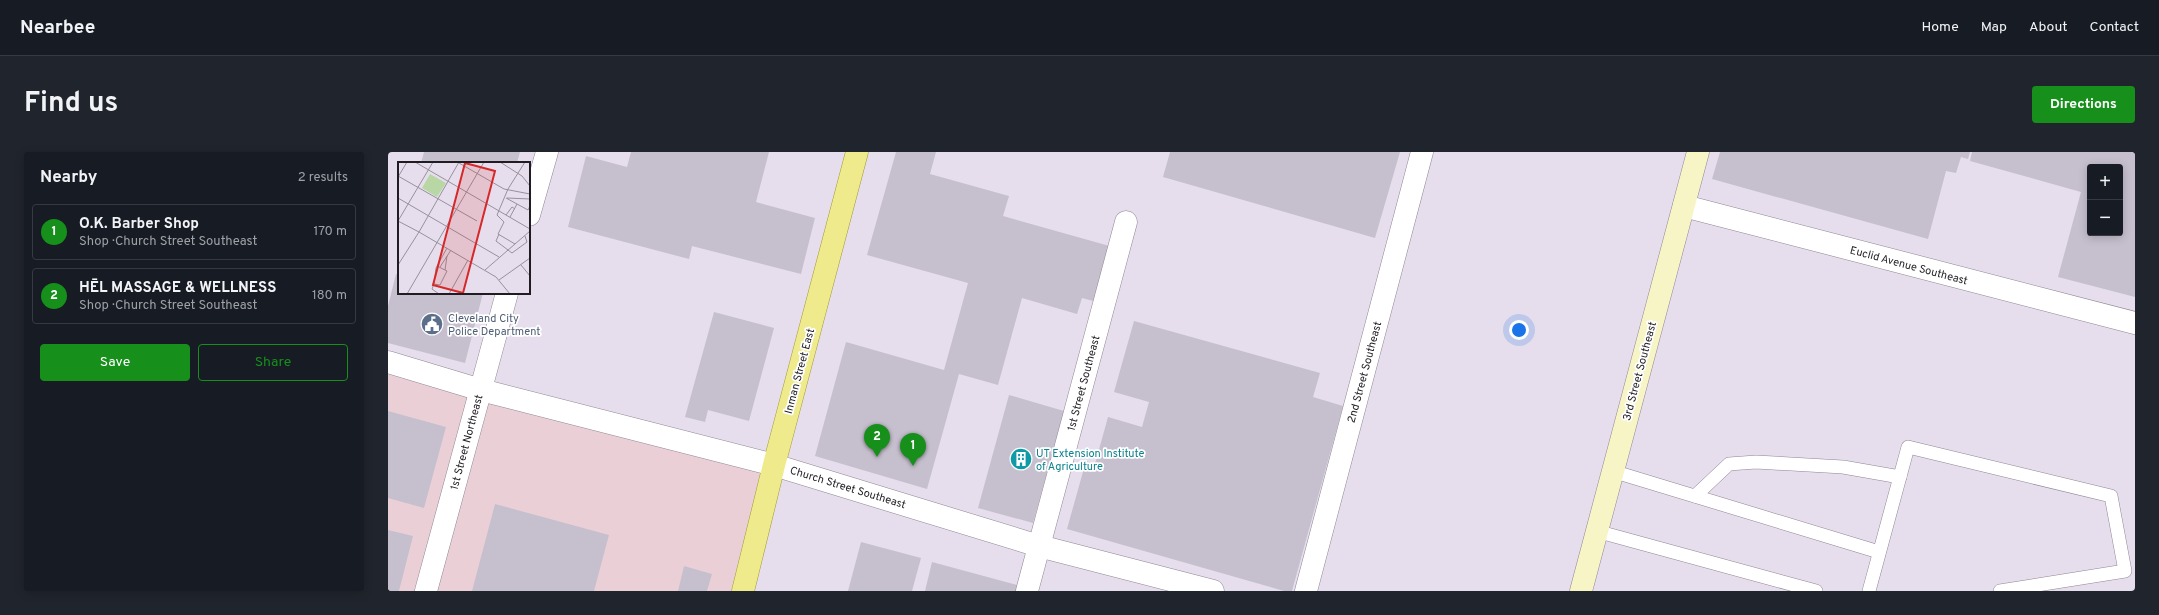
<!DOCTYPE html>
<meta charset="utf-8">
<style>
:root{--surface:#171b24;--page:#20242c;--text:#f1f3f6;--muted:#9ea1a6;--line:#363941;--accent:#168f1b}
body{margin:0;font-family:Overpass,sans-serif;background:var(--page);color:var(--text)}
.controls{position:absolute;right:12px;top:12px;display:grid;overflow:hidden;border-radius:4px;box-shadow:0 2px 10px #0003}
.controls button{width:36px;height:36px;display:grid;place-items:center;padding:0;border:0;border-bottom:1px solid var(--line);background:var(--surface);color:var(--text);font:20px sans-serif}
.you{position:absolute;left:1131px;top:178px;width:14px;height:14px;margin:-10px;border:3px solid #fff;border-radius:50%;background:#1a73e8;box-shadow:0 0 0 6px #1a73e833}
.badge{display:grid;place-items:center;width:26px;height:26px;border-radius:50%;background:var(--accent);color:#fff;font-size:13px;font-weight:700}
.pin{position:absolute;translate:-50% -33px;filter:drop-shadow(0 1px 2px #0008)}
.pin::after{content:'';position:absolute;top:21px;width:14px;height:12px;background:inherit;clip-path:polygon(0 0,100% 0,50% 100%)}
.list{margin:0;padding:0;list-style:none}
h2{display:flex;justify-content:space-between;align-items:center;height:52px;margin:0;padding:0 16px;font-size:17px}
h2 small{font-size:13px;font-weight:400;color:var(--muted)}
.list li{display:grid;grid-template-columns:26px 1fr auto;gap:12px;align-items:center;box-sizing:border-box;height:56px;margin:0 8px 8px;padding:0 8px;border:1px solid var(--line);border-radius:4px}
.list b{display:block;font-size:15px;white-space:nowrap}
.list p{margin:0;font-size:13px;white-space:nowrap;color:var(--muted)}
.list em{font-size:13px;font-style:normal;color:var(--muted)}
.actions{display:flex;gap:8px;padding:12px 16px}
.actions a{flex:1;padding:9px 0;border:1px solid var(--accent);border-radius:4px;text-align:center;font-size:14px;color:var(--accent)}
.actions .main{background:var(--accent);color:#fff}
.map{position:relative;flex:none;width:1747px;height:439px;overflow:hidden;border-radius:4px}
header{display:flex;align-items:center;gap:24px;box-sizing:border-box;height:56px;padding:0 20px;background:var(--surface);border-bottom:1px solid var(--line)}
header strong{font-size:19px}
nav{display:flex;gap:22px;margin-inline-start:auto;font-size:14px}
.intro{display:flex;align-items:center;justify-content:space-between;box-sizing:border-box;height:96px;padding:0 24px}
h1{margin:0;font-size:28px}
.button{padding:10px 18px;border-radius:4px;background:var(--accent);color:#fff;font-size:14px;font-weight:700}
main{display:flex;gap:24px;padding:0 24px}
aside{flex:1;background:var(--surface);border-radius:4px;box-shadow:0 2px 10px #0003}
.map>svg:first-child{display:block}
</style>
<header>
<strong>Nearbee</strong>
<nav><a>Home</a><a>Map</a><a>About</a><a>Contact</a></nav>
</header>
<div class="intro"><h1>Find us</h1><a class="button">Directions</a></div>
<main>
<aside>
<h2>Nearby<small>2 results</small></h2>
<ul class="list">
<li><span class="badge">1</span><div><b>O.K. Barber Shop</b><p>Shop · Church Street Southeast</p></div><em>170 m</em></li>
<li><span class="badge">2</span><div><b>HĒL MASSAGE &amp; WELLNESS</b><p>Shop · Church Street Southeast</p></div><em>180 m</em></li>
</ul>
<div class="actions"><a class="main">Save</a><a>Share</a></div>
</aside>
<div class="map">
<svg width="1747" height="439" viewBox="0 0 1747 439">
<rect width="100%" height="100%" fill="#e7deed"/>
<polygon fill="#ead0d6" points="0,210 386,313 355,439 0,439"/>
<g fill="#c6bfce" fill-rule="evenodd">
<polygon points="36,0 132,0 129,11 33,11"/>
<polygon points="243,0 381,0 368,50 427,66 413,122 304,94 301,107 180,75 198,4 239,15"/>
<polygon points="508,0 548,0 542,22 621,44 615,64 725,95 709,150 694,146 689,162 634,146 610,233 571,222 539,337 427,304 458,190 556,218 580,131 479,103"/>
<polygon points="782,0 1012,0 987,86 775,25"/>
<polygon points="1332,0 1582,0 1580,7 1573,5 1568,21 1558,19 1540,87 1324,27"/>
<path d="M 1584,0 L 1747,0 L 1747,145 L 1670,125 L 1693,40 L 1582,9 ZM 1702,15 L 1732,15 L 1732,81 L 1702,81 Z"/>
<polygon points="8,122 11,123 11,141 95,141 77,211 0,191 0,154"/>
<polygon points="326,160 386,176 361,269 320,258 317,270 297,265"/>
<polygon points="746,169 932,221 925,245 955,254 904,439 896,439 679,377 698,309 707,312 720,265 754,275 761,250 726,240"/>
<polygon points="621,243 676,259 645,371 590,356"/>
<polygon points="0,259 58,275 36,356 0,346"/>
<polygon points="107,352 221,383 206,439 84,439"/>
<polygon points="0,378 25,384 11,439 0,439"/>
<polygon points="473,390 533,406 524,439 460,439"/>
<polygon points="544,410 633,434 632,439 537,439"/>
<polygon points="296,414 324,422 319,439 290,439"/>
</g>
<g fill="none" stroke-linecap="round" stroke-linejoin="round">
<g stroke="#8f8694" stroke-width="14">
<g id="lane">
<polyline points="1224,319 1491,400"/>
<polyline points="1307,344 1341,312 1368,310 1455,315 1512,325"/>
<polyline points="1208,379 1428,439"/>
<polyline points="1481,439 1520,295 1723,344 1737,419 1612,439"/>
</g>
</g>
<g stroke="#8f8694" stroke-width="23">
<g id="street">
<polyline points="1296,54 1747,171"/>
<polyline points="141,63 159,0"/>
<polyline points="0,210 93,238 386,313 651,394 825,439"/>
<polyline points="38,439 119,141"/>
<polyline points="639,439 738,70"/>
<polyline points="918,439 1034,0"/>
</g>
</g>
<g stroke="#8f8694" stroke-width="23">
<polyline id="secondary" points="1193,439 1310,0"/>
</g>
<g stroke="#9f9935" stroke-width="23">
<polyline id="primary" points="355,439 386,313 469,0"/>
</g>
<use href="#lane" stroke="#fff" stroke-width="13"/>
<use href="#street" stroke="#fff" stroke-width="22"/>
<use href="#secondary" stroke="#f7f5c5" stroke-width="22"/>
<use href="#primary" stroke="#efeb8c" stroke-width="22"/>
</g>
<defs>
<g id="civic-disc" transform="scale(1.15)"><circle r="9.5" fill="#5c6f8a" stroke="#fff"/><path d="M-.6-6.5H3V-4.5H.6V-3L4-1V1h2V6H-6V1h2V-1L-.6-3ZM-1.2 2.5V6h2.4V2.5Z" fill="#fff"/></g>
<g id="building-disc" transform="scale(1.15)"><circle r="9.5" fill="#0f9aa8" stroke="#fff"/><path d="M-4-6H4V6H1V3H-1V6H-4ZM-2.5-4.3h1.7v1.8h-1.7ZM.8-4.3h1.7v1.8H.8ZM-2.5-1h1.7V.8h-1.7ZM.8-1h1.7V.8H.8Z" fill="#fff"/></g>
</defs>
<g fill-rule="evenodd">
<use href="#civic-disc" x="44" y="172"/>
<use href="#building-disc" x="633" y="307"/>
</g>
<g text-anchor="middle" stroke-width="3.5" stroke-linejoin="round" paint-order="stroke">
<g font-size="11" fill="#201c22" stroke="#fff">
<text transform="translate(1521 113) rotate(15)" y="4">Euclid Avenue Southeast</text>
<text transform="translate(411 219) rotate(-75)" y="4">Inman Street East</text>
<text transform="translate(1251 219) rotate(-75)" y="4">3rd Street Southeast</text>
<text transform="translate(976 220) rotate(-75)" y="4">2nd Street Southeast</text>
<text transform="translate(695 231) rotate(-75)" y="4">1st Street Southeast</text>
<text transform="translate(78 290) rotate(-75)" y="4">1st Street Northeast</text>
<text transform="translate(460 335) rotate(17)" y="4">Church Street Southeast</text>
</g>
<g font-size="11" fill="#4e5e75" stroke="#fff" text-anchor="start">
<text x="60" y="170">Cleveland City<tspan x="60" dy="13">Police Department</tspan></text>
</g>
<g font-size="11" fill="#0d838f" stroke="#fff" text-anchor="start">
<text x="648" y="305">UT Extension Institute<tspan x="648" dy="13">of Agriculture</tspan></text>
</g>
</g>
<g transform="translate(10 10)">
<rect width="132" height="132" fill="#e7deed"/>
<path d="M 32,12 L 48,21 L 39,35 L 24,26 Z" fill="#b8d7a4"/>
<path fill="none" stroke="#97909c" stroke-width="1" d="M 17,0 L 132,67M 102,0 L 124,14 L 132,24M 61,1 L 106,27 L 132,32M 0,14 L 79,59M 0,15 L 9,0M 0,36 L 101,95M 108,36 L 130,48 L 132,44M 109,36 L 132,37M 108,53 L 114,45 L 117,47M 112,55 L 119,42M 0,59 L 21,70 L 61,0M 0,59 L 35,0M 101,72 L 98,79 L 114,91 L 129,80 L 127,74M 117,82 L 100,72 L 106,60 L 99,53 L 110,27 L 127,0M 0,103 L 21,70 L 98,115 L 112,132M 123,103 L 132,114M 39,104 L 49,109 L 42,123 L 36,122 L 38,106 L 39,104 L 49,86M 42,105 L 53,88M 47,108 L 49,94M 87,108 L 132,69M 101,118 L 132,96M 36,122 L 34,127 L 41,132M 9,132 L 86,0M 51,132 L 70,98"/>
<path fill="#d62828" fill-opacity="0.15" stroke="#d62828" stroke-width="2" d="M 67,1 L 97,9 L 65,131 L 35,123 Z"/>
<rect width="132" height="132" fill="none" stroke="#201c22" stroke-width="2"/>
</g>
</svg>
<div class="controls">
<button>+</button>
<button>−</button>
</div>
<div class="you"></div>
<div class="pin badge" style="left:525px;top:314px">1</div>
<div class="pin badge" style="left:489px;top:305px">2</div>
</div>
</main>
